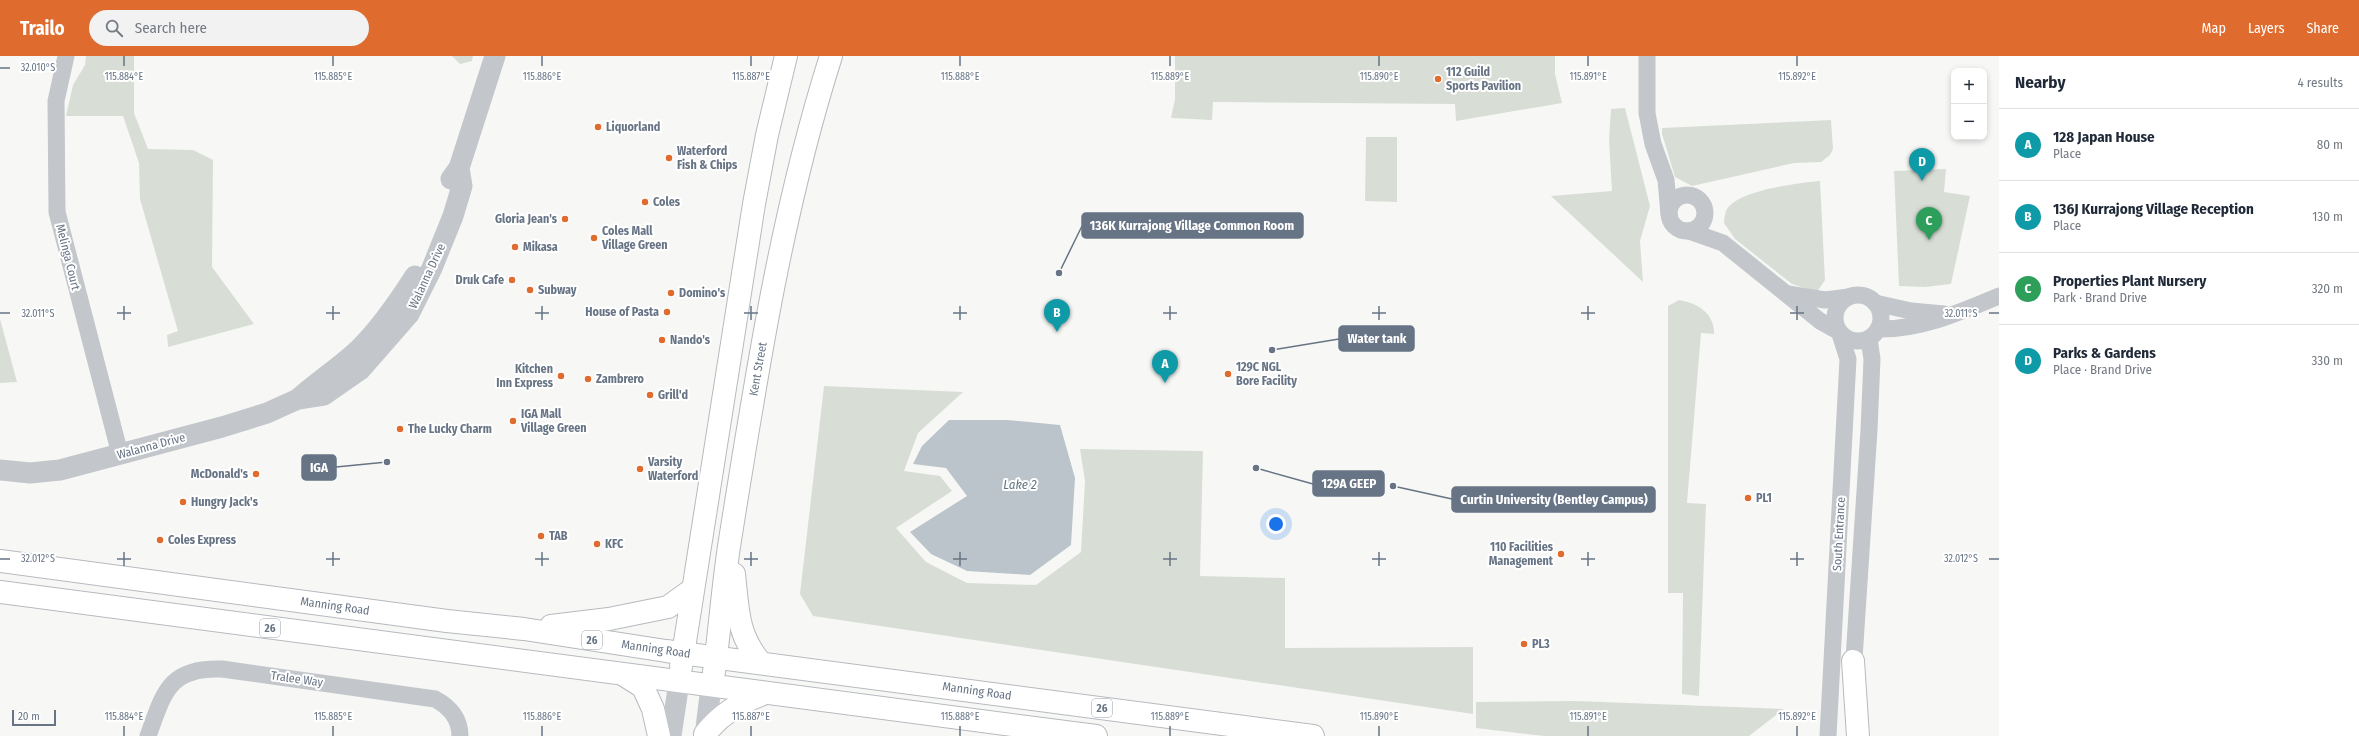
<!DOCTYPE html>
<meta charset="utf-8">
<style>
:root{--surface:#fff;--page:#f2f2f3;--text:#1f2937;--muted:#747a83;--line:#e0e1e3;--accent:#df6c2e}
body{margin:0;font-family:"Fira Sans Condensed",sans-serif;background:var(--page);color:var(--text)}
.controls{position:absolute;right:12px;top:12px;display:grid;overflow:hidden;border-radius:8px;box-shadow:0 2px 6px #0003}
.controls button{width:36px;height:36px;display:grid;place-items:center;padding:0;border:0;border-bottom:1px solid var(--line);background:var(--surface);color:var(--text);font:20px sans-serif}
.scale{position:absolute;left:12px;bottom:10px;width:44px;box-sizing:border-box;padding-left:4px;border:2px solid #677485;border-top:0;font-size:11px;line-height:14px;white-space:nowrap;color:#677485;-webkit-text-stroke:3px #fff;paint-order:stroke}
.you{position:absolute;left:1276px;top:468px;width:14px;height:14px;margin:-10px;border:3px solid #fff;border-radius:50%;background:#1a73e8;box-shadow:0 0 0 6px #1a73e833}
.badge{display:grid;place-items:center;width:26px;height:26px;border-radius:50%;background:var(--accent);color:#fff;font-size:13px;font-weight:700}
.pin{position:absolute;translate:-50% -33px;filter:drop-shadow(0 1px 2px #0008)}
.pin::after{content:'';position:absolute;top:21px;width:14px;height:12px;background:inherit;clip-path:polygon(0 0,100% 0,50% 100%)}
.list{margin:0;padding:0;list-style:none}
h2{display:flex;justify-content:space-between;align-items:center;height:52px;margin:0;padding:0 16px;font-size:17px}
h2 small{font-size:13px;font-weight:400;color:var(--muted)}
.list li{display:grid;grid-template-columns:26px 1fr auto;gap:12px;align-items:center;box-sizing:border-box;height:72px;padding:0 16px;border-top:1px solid var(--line)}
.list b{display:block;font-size:15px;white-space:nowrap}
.list p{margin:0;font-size:13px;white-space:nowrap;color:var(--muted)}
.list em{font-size:13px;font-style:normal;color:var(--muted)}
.icon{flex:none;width:22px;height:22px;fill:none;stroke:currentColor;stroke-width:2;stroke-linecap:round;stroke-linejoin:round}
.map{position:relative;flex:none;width:1999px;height:680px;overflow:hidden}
header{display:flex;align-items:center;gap:24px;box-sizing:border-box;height:56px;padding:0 20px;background:var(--accent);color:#fff}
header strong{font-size:19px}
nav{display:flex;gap:22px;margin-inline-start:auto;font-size:14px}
.search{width:280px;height:36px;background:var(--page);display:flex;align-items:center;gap:10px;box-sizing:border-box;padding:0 14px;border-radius:22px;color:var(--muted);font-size:15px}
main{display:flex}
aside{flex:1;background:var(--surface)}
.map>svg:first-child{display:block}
</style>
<header>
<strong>Trailo</strong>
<div class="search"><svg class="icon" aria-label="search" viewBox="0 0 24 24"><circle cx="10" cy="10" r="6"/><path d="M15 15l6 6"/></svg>Search here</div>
<nav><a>Map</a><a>Layers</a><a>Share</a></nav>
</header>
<main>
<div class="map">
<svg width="1999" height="680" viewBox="0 0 1999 680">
<rect width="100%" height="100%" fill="#f7f8f5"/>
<g fill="#d8ded6">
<polygon points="86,0 134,0 134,57 148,93 193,94 213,104 212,211 254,268 168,291 167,279 178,275 140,143 139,107 123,60 66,60 73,29 85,9"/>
<polygon points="452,0 473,0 472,5 460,8"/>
<polygon points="1175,0 1555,0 1555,18 1562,47 1456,65 1455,48 1213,46 1212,64 1171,62 1175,43"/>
<polygon points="1625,52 1650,150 1640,185 1643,226 1551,140 1612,135 1609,84 1611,53"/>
<polygon points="1831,64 1833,93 1830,99 1821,106 1794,107 1692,130 1675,121 1662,78 1662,72"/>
<polygon points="1366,81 1397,81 1397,146 1365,145"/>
<polygon points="1946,113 1944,136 1970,140 1951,228 1925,231 1899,230 1894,115"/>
<path d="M 1820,125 L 1825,224 L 1817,236 L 1792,228 L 1735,183 L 1724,167 C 1724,163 1725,158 1726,155 C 1735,134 1799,127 1820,125 Z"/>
<path d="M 1679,244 C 1698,247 1715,258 1714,278 L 1701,277 L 1687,447 L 1706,448 L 1699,640 L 1682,638 L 1683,537 L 1668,537 L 1668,250 Z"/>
<polygon points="0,263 17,326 0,327"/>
<polygon points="824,330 963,336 918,377 904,415 940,420 952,435 896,472 926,506 967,527 1036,529 1081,496 1085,425 1080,393 1203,395 1200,520 1285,522 1285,592 1473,591 1473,658 813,560 800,538"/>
<polygon points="1576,645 1784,653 1749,680 1544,680 1476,672 1476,646"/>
</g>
<polygon fill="#bbc4ca" points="949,364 1007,364 1060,369 1075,422 1071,489 1030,519 967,515 931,498 910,476 967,440 946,412 913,408 922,390"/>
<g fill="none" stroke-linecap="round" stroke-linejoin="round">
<g stroke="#b6babe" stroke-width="24">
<g id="primary">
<polyline points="0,505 447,565 524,573 666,595 1313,680"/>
<path d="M 734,518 C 738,554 737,579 761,607"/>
<polyline points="0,536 1096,680"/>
<polyline points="551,570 609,563 668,551 693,533"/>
<polyline points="1853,605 1858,680"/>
<polyline points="681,611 754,148 767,79 786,0"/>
<path d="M 714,616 C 720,572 723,528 730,484 C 756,322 781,157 831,0"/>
<polyline points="624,619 643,631 653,653 659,680"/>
<path d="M 705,678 C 721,658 739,647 763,638"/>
</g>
</g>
<g stroke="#c3c6ca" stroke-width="17">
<polyline points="66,0 56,45 57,156 120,398"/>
<polyline points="1647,0 1647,57 1653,88 1666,124 1669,158"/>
<circle cx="1687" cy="157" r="18"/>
<polyline points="1689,175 1723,187 1820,265 1838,275"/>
<polyline points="1788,238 1825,244 1849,241"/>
<circle cx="1858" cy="262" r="23"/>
<polyline points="1875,247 1911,255 1944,258"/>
<path d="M 1878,273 C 1920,274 1961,256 1999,240"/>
<polyline points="1853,618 1869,374 1872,303 1869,283"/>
<path d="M 148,680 C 164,636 169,611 222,613 L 435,643 C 450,651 460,662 460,680"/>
<polyline points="1828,680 1848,303 1840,278"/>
</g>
<g stroke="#c3c6ca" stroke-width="21">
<polyline points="451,123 459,112 495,0"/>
<path d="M 298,343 C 318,325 340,311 359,293 C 381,272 399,245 415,220"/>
<polyline points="0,414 30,417 60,414 222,371 267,357 298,343 324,339 360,314 409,258 432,212 453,160 462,130 459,112"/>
<polyline points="671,680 679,626"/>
<polyline points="705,680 711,631"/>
</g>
<use href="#primary" stroke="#fff" stroke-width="22"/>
</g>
<path fill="none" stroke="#677485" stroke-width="1.5" d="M 124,0 L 124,10M 333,0 L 333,10M 542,0 L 542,10M 751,0 L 751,10M 960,0 L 960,10M 1170,0 L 1170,10M 1379,0 L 1379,10M 1588,0 L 1588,10M 1797,0 L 1797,10M 0,12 L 10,12M 124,250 L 124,264M 333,250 L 333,264M 542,250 L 542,264M 751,250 L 751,264M 960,250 L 960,264M 1170,250 L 1170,264M 1379,250 L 1379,264M 1588,250 L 1588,264M 1797,250 L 1797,264M 0,257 L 10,257M 117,257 L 131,257M 326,257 L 340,257M 535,257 L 549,257M 744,257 L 758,257M 953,257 L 967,257M 1163,257 L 1177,257M 1372,257 L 1386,257M 1581,257 L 1595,257M 1790,257 L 1804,257M 1989,257 L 1999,257M 124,496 L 124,510M 333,496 L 333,510M 542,496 L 542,510M 751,496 L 751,510M 960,496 L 960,510M 1170,496 L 1170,510M 1379,496 L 1379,510M 1588,496 L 1588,510M 1797,496 L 1797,510M 0,503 L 10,503M 117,503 L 131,503M 326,503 L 340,503M 535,503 L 549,503M 744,503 L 758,503M 953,503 L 967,503M 1163,503 L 1177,503M 1372,503 L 1386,503M 1581,503 L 1595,503M 1790,503 L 1804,503M 1989,503 L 1999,503M 124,670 L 124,680M 333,670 L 333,680M 542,670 L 542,680M 751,670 L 751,680M 960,670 L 960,680M 1170,670 L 1170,680M 1379,670 L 1379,680M 1588,670 L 1588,680M 1797,670 L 1797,680"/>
<g fill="#df6c2e" stroke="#fff" stroke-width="1.5">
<circle cx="1438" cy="23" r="4"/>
<circle cx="598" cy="71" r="4"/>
<circle cx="669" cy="102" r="4"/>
<circle cx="645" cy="146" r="4"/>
<circle cx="565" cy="163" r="4"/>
<circle cx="594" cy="182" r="4"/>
<circle cx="515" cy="191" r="4"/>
<circle cx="512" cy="224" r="4"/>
<circle cx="530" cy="234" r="4"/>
<circle cx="671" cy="237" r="4"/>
<circle cx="667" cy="256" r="4"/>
<circle cx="662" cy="284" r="4"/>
<circle cx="1228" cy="318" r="4"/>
<circle cx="561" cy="320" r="4"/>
<circle cx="588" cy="323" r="4"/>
<circle cx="650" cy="339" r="4"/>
<circle cx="513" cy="365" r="4"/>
<circle cx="400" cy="373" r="4"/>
<circle cx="640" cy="413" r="4"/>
<circle cx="256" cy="418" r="4"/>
<circle cx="1748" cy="442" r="4"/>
<circle cx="183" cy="446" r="4"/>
<circle cx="541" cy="480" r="4"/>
<circle cx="160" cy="484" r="4"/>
<circle cx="597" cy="488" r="4"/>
<circle cx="1561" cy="498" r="4"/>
<circle cx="1524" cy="588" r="4"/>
</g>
<g text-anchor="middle" stroke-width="4" stroke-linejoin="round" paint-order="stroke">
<g fill="#fff" stroke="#959eaa" stroke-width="1">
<rect x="260" y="563" width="20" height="18" rx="3"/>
<rect x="582" y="575" width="20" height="18" rx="3"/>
<rect x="1092" y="643" width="20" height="18" rx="3"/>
</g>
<g font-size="11" font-weight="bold" fill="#677485">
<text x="270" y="576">26</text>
<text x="592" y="588">26</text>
<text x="1102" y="656">26</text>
</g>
<g font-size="12" font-weight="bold" fill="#677485" stroke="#fff" text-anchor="start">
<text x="1446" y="20">112 Guild<tspan x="1446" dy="14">Sports Pavilion</tspan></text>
<text x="606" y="75">Liquorland</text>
<text x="677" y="99">Waterford<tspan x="677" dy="14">Fish &amp; Chips</tspan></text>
<text x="653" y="150">Coles</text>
<text x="557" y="167" text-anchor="end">Gloria Jean's</text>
<text x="602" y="179">Coles Mall<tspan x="602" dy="14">Village Green</tspan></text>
<text x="523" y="195">Mikasa</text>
<text x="504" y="228" text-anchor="end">Druk Cafe</text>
<text x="538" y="238">Subway</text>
<text x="679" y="241">Domino's</text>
<text x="659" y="260" text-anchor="end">House of Pasta</text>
<text x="670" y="288">Nando's</text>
<text x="1236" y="315">129C NGL<tspan x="1236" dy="14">Bore Facility</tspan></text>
<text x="553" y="317" text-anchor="end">Kitchen<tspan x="553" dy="14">Inn Express</tspan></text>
<text x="596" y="327">Zambrero</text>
<text x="658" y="343">Grill'd</text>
<text x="521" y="362">IGA Mall<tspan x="521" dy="14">Village Green</tspan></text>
<text x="408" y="377">The Lucky Charm</text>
<text x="648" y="410">Varsity<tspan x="648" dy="14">Waterford</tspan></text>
<text x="248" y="422" text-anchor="end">McDonald's</text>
<text x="1756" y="446">PL1</text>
<text x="191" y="450">Hungry Jack's</text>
<text x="549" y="484">TAB</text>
<text x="168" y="488">Coles Express</text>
<text x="605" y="492">KFC</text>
<text x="1553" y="495" text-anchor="end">110 Facilities<tspan x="1553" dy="14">Management</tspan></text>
<text x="1532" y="592">PL3</text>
</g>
<g font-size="12" fill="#677485" stroke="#fff">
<text transform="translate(68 201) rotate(76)" y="4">Melinga Court</text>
<text transform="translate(427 220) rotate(-65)" y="4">Walanna Drive</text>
<text transform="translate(758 313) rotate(-80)" y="4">Kent Street</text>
<text transform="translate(151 390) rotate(-15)" y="4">Walanna Drive</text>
<text transform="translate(1839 478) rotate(-87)" y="4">South Entrance</text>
<text transform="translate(335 550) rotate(8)" y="4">Manning Road</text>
<text transform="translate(656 593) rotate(8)" y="4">Manning Road</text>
<text transform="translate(297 623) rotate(8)" y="4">Tralee Way</text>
<text transform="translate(977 635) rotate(8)" y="4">Manning Road</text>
</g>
<g font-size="13" font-style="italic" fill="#637581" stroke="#fff">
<text x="1020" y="433">Lake 2</text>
</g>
</g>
<g font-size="10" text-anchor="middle" fill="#677485" stroke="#fff" stroke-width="4" stroke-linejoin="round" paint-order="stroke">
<text x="38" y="15">32.010°S</text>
<text x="124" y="24">115.884°E</text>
<text x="333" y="24">115.885°E</text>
<text x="542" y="24">115.886°E</text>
<text x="751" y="24">115.887°E</text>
<text x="960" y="24">115.888°E</text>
<text x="1170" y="24">115.889°E</text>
<text x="1379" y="24">115.890°E</text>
<text x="1588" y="24">115.891°E</text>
<text x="1797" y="24">115.892°E</text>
<text x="38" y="261">32.011°S</text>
<text x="1961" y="261">32.011°S</text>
<text x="38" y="506">32.012°S</text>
<text x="1961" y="506">32.012°S</text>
<text x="124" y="664">115.884°E</text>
<text x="333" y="664">115.885°E</text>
<text x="542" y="664">115.886°E</text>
<text x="751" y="664">115.887°E</text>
<text x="960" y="664">115.888°E</text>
<text x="1170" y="664">115.889°E</text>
<text x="1379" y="664">115.890°E</text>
<text x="1588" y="664">115.891°E</text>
<text x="1797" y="664">115.892°E</text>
</g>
<path fill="none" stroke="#677485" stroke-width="1.5" d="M1059 217L1082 170M1272 294L1339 283M387 406L336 411M1256 412L1313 428M1393 430L1452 443"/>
<g fill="#677485" stroke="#fff" stroke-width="1.5">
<circle cx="1059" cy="217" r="4"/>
<circle cx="1272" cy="294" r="4"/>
<circle cx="387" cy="406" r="4"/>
<circle cx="1256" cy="412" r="4"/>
<circle cx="1393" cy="430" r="4"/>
</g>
<g fill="#677485" stroke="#677485" stroke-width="1.5">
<rect x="1082" y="157" width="221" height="25" rx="4"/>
<rect x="1339" y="270" width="75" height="25" rx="4"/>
<rect x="302" y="399" width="34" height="25" rx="4"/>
<rect x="1313" y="415" width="71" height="25" rx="4"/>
<rect x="1452" y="431" width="203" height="25" rx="4"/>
</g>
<g font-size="13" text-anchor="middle" font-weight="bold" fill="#fff">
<text x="1192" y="174">136K Kurrajong Village Common Room</text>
<text x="1377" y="287">Water tank</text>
<text x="319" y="416">IGA</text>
<text x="1349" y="432">129A GEEP</text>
<text x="1554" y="448">Curtin University (Bentley Campus)</text>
</g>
</svg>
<div class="controls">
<button>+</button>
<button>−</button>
</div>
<div class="scale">20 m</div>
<div class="you"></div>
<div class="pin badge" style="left:1165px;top:327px;background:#0f9aa8">A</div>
<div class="pin badge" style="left:1057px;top:276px;background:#0f9aa8">B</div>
<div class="pin badge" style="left:1929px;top:184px;background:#2e9e5b">C</div>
<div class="pin badge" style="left:1922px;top:125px;background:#0f9aa8">D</div>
</div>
<aside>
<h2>Nearby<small>4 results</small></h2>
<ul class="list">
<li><span class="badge" style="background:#0f9aa8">A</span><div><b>128 Japan House</b><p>Place</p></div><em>80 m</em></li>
<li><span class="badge" style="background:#0f9aa8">B</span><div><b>136J Kurrajong Village Reception</b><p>Place</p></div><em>130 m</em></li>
<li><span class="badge" style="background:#2e9e5b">C</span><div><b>Properties Plant Nursery</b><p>Park · Brand Drive</p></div><em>320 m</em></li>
<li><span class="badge" style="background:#0f9aa8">D</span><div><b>Parks &amp; Gardens</b><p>Place · Brand Drive</p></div><em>330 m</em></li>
</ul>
</aside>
</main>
